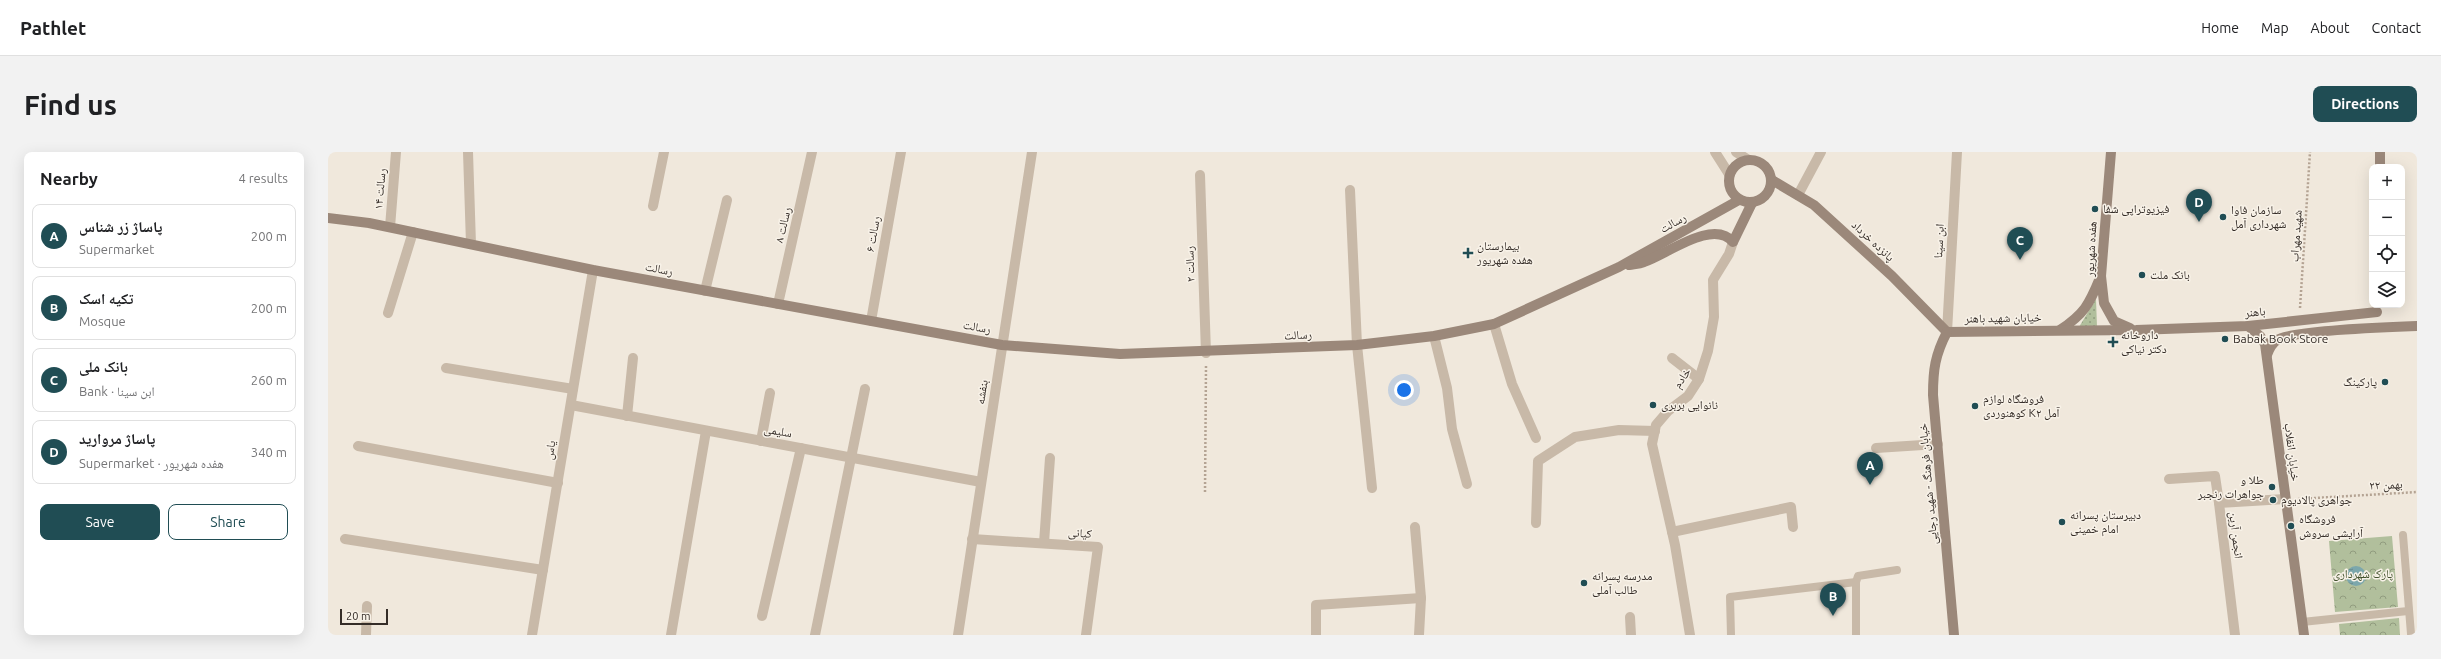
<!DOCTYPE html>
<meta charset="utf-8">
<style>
:root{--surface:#fff;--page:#f2f2f2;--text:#202124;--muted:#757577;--line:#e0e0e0;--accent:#204d54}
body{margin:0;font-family:Ubuntu,"Noto Naskh Arabic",sans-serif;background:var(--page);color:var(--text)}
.controls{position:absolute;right:12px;top:12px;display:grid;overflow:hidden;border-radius:8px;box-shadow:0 4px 16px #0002}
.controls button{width:36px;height:36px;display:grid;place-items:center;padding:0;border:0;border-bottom:1px solid var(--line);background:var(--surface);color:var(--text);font:20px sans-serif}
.scale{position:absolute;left:12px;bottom:10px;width:48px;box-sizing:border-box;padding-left:4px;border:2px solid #352d28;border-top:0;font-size:11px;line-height:14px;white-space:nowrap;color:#352d28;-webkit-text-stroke:3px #f8f2e8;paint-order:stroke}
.you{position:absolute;left:1076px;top:238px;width:14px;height:14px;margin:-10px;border:3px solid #fff;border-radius:50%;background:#1a73e8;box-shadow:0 0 0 6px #1a73e833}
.badge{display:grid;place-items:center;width:26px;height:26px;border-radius:50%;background:var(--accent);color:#fff;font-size:13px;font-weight:700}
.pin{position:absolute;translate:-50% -33px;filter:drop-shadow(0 1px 2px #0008)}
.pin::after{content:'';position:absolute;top:21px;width:14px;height:12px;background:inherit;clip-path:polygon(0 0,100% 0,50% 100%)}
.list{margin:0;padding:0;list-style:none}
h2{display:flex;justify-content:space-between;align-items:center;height:52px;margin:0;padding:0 16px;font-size:17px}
h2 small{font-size:13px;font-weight:400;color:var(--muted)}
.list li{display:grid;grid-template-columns:26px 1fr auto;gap:12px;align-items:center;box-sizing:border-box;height:64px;margin:0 8px 8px;padding:0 8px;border:1px solid var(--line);border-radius:8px}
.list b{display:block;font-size:15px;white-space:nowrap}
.list p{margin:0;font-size:13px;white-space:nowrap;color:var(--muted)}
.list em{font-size:13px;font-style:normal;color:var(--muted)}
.actions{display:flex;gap:8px;padding:12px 16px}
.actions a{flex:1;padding:9px 0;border:1px solid var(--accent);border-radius:8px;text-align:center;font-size:14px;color:var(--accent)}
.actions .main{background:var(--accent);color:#fff}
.icon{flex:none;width:22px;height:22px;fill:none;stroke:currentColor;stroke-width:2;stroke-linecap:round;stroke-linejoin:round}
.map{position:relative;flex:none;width:2089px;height:483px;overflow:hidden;border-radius:8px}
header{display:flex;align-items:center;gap:24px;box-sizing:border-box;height:56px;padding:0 20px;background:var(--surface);border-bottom:1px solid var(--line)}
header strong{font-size:19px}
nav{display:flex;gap:22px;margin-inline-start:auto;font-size:14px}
.intro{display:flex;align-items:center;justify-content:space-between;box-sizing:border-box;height:96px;padding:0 24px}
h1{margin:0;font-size:28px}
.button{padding:10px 18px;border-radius:8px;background:var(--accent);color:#fff;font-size:14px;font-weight:700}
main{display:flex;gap:24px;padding:0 24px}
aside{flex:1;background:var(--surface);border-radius:8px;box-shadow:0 4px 16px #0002}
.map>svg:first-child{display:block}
</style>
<header>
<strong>Pathlet</strong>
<nav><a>Home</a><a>Map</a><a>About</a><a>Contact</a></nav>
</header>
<div class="intro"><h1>Find us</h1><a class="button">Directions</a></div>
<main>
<aside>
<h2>Nearby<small>4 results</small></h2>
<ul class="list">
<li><span class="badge">A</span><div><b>پاساژ زر شناس</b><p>Supermarket</p></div><em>200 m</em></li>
<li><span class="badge">B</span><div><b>تکیه اسک</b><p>Mosque</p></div><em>200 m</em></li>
<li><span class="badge">C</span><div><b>بانک ملی</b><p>Bank · ابن سینا</p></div><em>260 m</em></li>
<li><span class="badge">D</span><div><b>پاساژ مروارید</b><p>Supermarket · هفده شهریور</p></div><em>340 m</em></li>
</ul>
<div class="actions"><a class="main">Save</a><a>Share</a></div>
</aside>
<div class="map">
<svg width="2089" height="483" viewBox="0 0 2089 483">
<defs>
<pattern id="grass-dots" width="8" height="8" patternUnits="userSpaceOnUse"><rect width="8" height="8" fill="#b1bf9c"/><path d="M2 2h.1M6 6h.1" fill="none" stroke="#919c7f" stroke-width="1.8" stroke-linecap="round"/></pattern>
<pattern id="park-crowns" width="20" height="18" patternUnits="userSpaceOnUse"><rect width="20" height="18" fill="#b1bf9c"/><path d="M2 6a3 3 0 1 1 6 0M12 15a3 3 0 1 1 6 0" fill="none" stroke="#919c7f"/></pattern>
<pattern id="water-ripples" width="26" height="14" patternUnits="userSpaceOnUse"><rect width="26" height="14" fill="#7ca7ac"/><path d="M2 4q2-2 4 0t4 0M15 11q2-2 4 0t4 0" fill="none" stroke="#66888c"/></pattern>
</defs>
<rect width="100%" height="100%" fill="#f0e8dc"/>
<polygon fill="url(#grass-dots)" points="1768,147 1769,175 1751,175"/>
<g fill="url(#park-crowns)">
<polygon points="2064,384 2070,455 2007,460 2001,389"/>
<polygon points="2071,466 2072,483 2012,483 2011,472"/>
</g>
<circle fill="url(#water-ripples)" cx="2028" cy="424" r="10"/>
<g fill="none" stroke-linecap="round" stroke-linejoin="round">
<g stroke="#b4a393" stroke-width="2.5" stroke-dasharray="2 2" stroke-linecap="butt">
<polyline points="1972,156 1982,0"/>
<polyline points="877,340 878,213"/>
<polyline points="1970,347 2089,340"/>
</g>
<g stroke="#c8b9a8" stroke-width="8">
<polyline points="2075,383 2083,482"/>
<polyline points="1974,470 2080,459"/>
<polyline points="1403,483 1402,445 1528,430"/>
<polyline points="1528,483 1528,430 1530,424 1569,418"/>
</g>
<g stroke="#c8b9a8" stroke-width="10">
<polyline points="140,0 143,92"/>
<polyline points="1387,0 1401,22"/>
<polyline points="1408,0 1419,7"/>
<polyline points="872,23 878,201"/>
<polyline points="1022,38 1029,193 1044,336"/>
<polyline points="1470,43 1493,0"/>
<polyline points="325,54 336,0"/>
<polyline points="62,75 68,0"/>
<polyline points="377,139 399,48"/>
<polyline points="450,152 484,0"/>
<polyline points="60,161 85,80"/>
<polyline points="543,169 573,0"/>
<polyline points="1166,172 1184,232 1208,286"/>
<polyline points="1619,180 1629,0"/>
<polyline points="1106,184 1119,236 1124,277 1139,332"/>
<polyline points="1344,206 1371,227"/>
<polyline points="118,216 245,237"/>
<polyline points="243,253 653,330"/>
<polyline points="299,264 305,206"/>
<polyline points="433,289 442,241"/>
<polyline points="30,294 230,331"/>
<polyline points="1548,296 1610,292"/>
<polyline points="1841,327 1887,324 1891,351"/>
<polyline points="1208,371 1210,309 1247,285 1291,278 1327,279"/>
<polyline points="1087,375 1093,446 1091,483"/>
<polyline points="1344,380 1463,355 1465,375"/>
<polyline points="17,387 215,418"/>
<polyline points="644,387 770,395 758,483"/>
<polyline points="716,391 722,306"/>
<polyline points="434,464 473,296"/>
<polyline points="1302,465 1303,483"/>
<polyline points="38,483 39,454"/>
<polyline points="204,483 265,118"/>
<polyline points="343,483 378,279"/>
<polyline points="487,483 537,237"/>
<polyline points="630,483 704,0"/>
<polyline points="988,483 988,453 1093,446"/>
<polyline points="1362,483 1347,393 1324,292 1328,273 1340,259 1360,244 1371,227 1380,199 1386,165 1385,128 1401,102 1405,90"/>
<polyline points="1907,483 1891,351 1957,347"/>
</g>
<g stroke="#9b887a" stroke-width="10">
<polyline points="1783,0 1773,124 1776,151 1786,169 1802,176"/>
<circle cx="1422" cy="29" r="21"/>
<polyline points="2052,15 2052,0"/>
<polyline points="1444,28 1486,53 1564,124 1619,180"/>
<polyline points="0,66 41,71 265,118 674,193 792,202 1029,193 1106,184 1166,172 1291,115 1411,48"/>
<path d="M 1301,113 C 1306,112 1311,112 1316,110 C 1338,103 1385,66 1405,90 L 1424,51"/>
<polyline points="1920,174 1932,184 1937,192 1976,483"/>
<path d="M 1732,178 C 1756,162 1761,153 1772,126"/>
<polyline points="1619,180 1808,178 1920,174 2049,160"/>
<path d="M 1619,180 C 1607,203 1605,218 1605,243 L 1626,483"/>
<path d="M 1939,203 C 1941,197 1943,192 1949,188 C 1964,178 2064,175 2089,174"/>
</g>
</g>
<g fill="#204d54" stroke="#f8f2e8" stroke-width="1.5">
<circle cx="1767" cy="57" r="4"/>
<circle cx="1895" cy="65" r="4"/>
<path d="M1138 95h4v4h4v4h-4v4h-4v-4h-4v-4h4z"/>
<circle cx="1814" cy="123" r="4"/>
<circle cx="1897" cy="187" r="4"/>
<path d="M1783 184h4v4h4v4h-4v4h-4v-4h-4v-4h4z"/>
<circle cx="2057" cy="230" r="4"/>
<circle cx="1325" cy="253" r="4"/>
<circle cx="1647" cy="254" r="4"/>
<circle cx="1944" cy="335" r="4"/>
<circle cx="1945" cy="348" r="4"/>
<circle cx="1734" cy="370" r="4"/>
<circle cx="1963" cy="374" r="4"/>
<circle cx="1256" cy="431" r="4"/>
</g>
<g text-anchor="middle" stroke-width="3" stroke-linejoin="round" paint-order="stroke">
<g font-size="12" fill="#352d28" stroke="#f8f2e8">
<text transform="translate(52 37) rotate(-85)" y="4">رسالت ۱۴</text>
<text transform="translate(1345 71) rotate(-29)" y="4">رسالت</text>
<text transform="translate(455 73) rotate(-77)" y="4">رسالت ۸</text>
<text transform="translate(545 82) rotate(-80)" y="4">رسالت ۶</text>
<text transform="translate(1968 84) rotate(-86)" y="4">شهید مهراب</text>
<text transform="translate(1545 89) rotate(43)" y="4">پانزده خرداد</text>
<text transform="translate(1611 89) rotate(-87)" y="4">ابن سینا</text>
<text transform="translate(1763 97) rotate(-87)" y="4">هفده شهریور</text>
<text transform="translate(862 112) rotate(-92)" y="4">رسالت ۲</text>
<text transform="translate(331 117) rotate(11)" y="4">رسالت</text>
<text transform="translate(1927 160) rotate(-5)" y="4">باهنر</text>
<text transform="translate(1675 166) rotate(-1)" y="4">خیابان شهید باهنر</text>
<text transform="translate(649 175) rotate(10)" y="4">رسالت</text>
<text transform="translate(970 183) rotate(-3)" y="4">رسالت</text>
<text transform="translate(1354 226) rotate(-56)" y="4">خادم</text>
<text transform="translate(654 240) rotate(-81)" y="4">بنفشه</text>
<text transform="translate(450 279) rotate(10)" y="4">سلیمی</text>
<text transform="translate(222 298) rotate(-81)" y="4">یاس</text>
<text transform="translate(1964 300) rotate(83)" y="4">خیابان انقلاب</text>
<text transform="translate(1600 332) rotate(-95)" y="4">خیابان فرهنگ - شهید رجایی</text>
<text transform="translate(2058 333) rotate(-3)" y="4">۲۲ بهمن</text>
<text transform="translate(752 381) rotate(5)" y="4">کیانی</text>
<text transform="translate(1908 383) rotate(83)" y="4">انجمن آرین</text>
</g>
<g font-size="12" fill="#352d28" stroke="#f8f2e8" text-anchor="start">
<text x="1775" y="61">فیزیوتراپی شفا</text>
<text x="1903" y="62">سازمان فاوا<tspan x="1903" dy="14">شهرداری آمل</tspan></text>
<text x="1149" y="98">بیمارستان<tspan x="1149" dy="14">هفده شهریور</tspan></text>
<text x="1822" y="127">بانک ملت</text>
<text x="1793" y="187">داروخانه<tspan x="1793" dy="14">دکتر نیاکی</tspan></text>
<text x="1905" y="191">Babak Book Store</text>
<text x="2049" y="234" text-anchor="end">پارکینگ</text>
<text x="1655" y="251">فروشگاه لوازم<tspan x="1655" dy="14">کوهنوردی K۲ آمل</tspan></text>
<text x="1333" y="257">نانوایی بربری</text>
<text x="1936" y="332" text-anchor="end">طلا و<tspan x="1936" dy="14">جواهرات رنجبر</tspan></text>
<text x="1953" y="352">جواهری پالادیوم</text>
<text x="1742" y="367">دبیرستان پسرانه<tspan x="1742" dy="14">امام خمینی</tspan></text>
<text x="1971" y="371">فروشگاه<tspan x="1971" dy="14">آرایشی سروش</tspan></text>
<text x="1264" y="428">مدرسه پسرانه<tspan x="1264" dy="14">طالب آملی</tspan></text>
</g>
<g font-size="12" fill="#42522d" stroke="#f8f2e8">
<text x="2035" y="426">پارک شهرداری</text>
</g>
</g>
</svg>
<div class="controls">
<button>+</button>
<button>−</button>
<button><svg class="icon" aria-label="locate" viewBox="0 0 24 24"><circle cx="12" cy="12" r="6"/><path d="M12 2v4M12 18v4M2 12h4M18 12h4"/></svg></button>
<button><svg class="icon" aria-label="layers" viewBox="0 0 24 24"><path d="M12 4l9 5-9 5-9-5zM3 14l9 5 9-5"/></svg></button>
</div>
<div class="scale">20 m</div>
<div class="you"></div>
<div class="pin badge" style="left:1542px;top:333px">A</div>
<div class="pin badge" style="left:1505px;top:464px">B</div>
<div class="pin badge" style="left:1692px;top:108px">C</div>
<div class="pin badge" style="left:1871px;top:70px">D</div>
</div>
</main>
